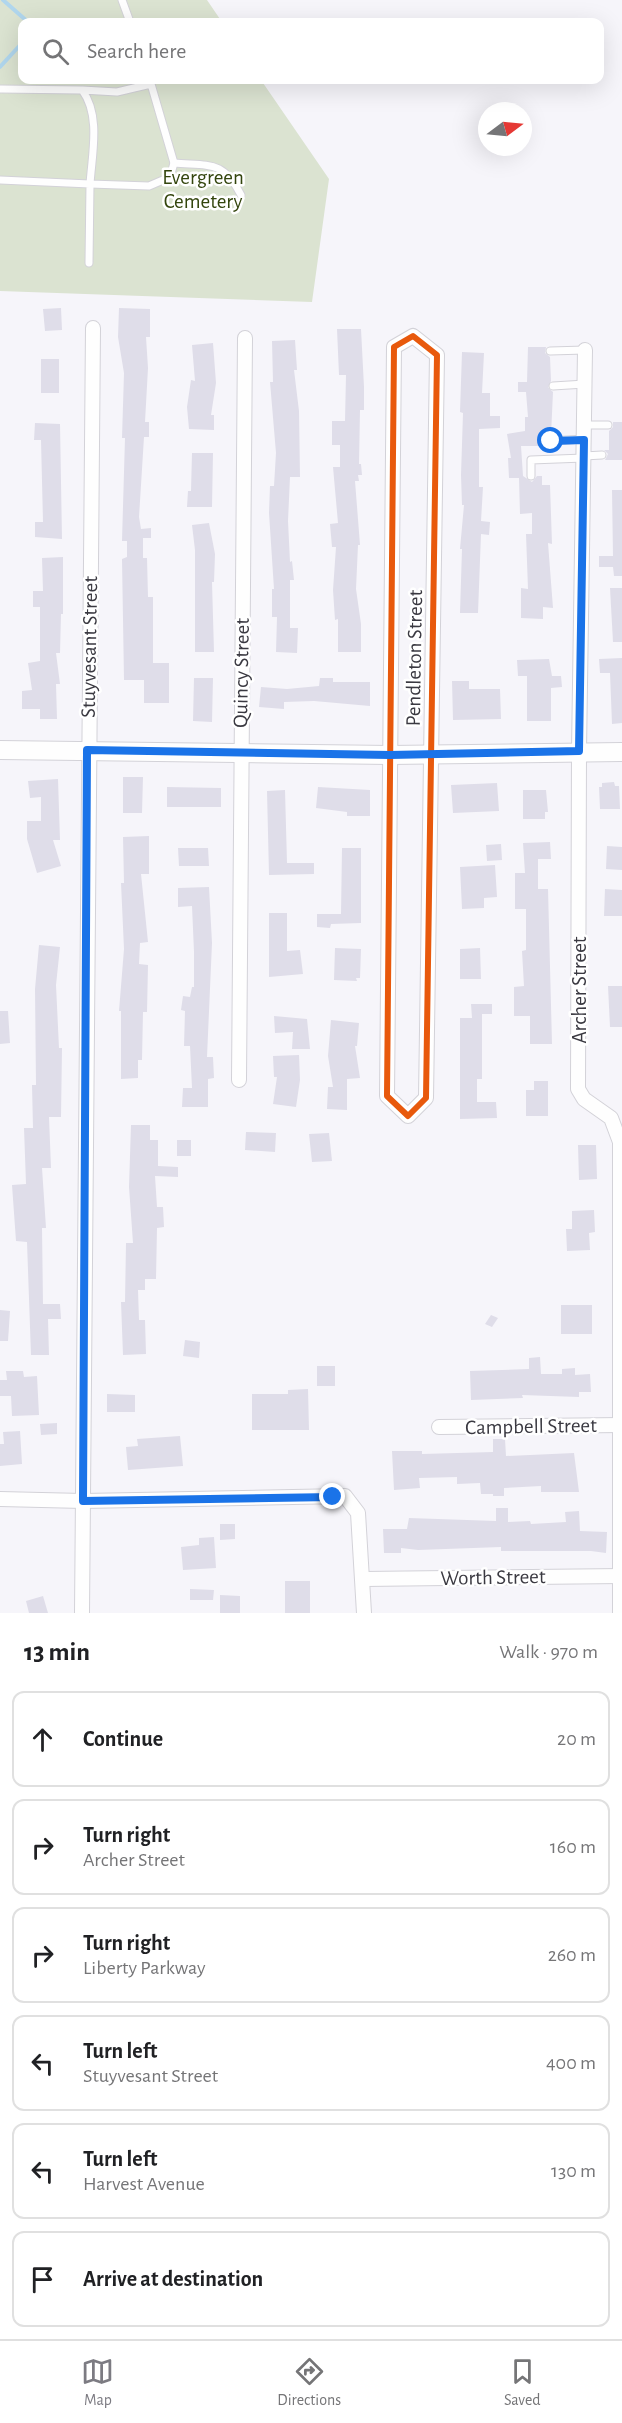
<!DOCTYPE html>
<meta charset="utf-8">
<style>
:root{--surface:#fff;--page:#f2f2f2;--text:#202124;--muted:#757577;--line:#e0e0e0;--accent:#7c7b82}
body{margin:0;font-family:"Alegreya Sans",sans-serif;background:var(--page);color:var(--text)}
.compass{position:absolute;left:478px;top:102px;width:54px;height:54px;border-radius:50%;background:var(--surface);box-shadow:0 6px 24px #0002;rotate:74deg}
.stop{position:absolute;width:18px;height:18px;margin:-14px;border:4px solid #1a73e8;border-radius:50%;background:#fff}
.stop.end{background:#1a73e8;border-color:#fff;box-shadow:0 2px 6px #0008}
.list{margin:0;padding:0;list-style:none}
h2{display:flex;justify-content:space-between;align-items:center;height:78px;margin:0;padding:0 24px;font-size:26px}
h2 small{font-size:20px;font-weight:400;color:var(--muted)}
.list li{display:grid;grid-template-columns:39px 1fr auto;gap:18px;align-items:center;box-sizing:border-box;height:96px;margin:0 12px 12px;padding:0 12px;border:2px solid var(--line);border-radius:12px}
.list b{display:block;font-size:22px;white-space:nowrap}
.list p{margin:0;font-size:20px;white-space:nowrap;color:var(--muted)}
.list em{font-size:20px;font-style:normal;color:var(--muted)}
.icon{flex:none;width:33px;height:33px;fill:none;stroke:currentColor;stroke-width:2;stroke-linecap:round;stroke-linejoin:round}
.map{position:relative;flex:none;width:622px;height:1613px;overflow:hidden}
.search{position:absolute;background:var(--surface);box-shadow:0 6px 24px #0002;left:18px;right:18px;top:18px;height:66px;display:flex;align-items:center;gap:15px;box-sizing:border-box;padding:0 21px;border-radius:12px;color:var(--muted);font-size:22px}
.sheet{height:726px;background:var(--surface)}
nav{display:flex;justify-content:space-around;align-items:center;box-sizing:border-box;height:84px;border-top:2px solid var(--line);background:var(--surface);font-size:16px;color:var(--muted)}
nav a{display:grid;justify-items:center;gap:3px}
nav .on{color:var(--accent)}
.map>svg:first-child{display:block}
</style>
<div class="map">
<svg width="622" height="1613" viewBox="0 0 622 1613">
<rect width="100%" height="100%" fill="#f6f5fa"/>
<polygon fill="#dbe3d1" points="0,0 207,0 222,22 22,22 22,80 261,80 329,179 312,302 0,291"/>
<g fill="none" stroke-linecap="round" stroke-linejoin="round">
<g stroke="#b0d6ed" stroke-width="4">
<polyline points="3,0 28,22"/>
<polyline points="0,67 22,43"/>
</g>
</g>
<g fill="#dfdde9">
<polygon points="61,308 62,330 45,331 43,309"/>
<polygon points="119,308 150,309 150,337 146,337 148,368 145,422 149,422 149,437 144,437 139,517 141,529 151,528 151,538 143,538 143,558 147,558 148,597 153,597 153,663 169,663 169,703 144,703 144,680 124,680 122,559 127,557 127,541 122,541 125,438 122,438 124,373 118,337"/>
<polygon points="337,329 361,329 364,387 364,410 360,410 359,464 361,464 362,475 358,475 359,481 355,481 360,545 358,545 356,589 361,624 361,652 338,652 338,619 335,620 333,590 336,547 332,547 330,524 338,523 333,467 340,467 340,445 332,445 332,421 345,421 346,375 339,375"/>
<polygon points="295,340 297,370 294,370 299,411 300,477 290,477 288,521 290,562 292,561 294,580 290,580 290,628 298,628 297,653 276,652 277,617 272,617 272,589 274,589 269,513 270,486 274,486 276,453 270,382 273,382 272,341"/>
<polygon points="213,343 216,383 211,415 214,415 214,430 189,429 187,407 191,380 195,381 192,345"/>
<polygon points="528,347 546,347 545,353 550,357 551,381 548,387 553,392 551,435 545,441 549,446 521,446 523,476 532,482 537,476 542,476 542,485 550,485 552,544 548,543 553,608 543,607 543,619 521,618 521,588 528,589 526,534 532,534 532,513 520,514 519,478 509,478 508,458 511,458 507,434 525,431 525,417 528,417 526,392 518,392 518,382 527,382"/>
<polygon points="462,352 484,353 482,393 490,393 490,416 500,416 500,428 479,429 479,487 483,487 481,521 490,522 489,535 481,534 478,613 460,613 462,549 460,549 464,505 462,505 461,475 463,413 460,412"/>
<rect x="41" y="359" width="18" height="34"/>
<polygon points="613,422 622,422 622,460 605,460 608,454 604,450 609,450 609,431 613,427"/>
<polygon points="35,423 60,424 62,539 35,537 35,522 43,522 41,440 34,440"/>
<polygon points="192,453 213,453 212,507 187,507 188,491 191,491"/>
<polygon points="612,490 622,490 622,576 614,576 613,567 599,567 599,556 613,556"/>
<polygon points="209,523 215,554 214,582 212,582 214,652 195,652 195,550 192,525"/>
<polygon points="63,557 63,614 61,614 60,653 56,653 60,684 56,684 57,719 40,719 40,709 22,709 22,691 32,690 28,663 40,661 40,607 33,607 33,591 43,591 42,558"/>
<polygon points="610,588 622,588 622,642 613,642"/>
<polygon points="622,658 622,723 612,724 610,673 600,673 599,659"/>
<polygon points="549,659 552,676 561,676 562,687 551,688 551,721 527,721 527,676 518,676 517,660"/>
<polygon points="194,678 213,678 212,722 193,721"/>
<polygon points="320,678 333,678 333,682 370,682 370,706 314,701 284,702 284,709 259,707 261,687 287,689 319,686"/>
<polygon points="452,681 469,681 469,689 500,689 501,719 453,720"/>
<polygon points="123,777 143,777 142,813 123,813"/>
<polygon points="58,779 60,840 53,840 61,866 37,873 27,839 27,821 41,821 41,797 30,798 28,781"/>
<polygon points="614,782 615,786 619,786 620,809 600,809 599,787 602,787 602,783"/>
<polygon points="497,783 499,811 453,813 451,785"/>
<polygon points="167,787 221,788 221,807 167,807"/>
<polygon points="318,787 370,790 370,816 347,816 347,812 316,808"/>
<polygon points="285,790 287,863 314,863 314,874 269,875 267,791"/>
<polygon points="523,790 546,790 548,812 545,812 545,819 523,819"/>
<polygon points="149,836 149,874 141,874 148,942 140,943 139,964 148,965 147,1012 143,1012 142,1060 138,1060 138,1078 121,1079 121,1011 119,1011 124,949 121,883 124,883 123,837"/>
<polygon points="550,842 551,859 538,859 538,889 548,889 552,1044 530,1044 530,1016 514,1016 514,987 524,986 522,951 526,950 526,909 515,909 515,873 525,873 523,843"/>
<polygon points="501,844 502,860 487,861 486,845"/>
<polygon points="607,846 622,847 622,870 606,869"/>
<polygon points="178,848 208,848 209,866 179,866"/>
<polygon points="342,848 361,848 361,923 331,924 330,928 317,927 317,914 341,914"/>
<polygon points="495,865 497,897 484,898 484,908 462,909 460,867"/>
<polygon points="209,887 212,943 207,1057 213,1057 214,1078 208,1079 208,1107 182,1107 183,1088 192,1088 190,1046 184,1046 185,1011 181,1010 183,996 190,997 192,987 194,987 194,952 192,906 178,907 178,888"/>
<polygon points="605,889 622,890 622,916 604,916"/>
<polygon points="269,913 287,913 287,951 300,950 303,974 269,977"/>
<polygon points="39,945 60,947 56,985 59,1048 62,1048 61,1117 49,1117 51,1168 42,1168 46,1228 42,1228 43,1304 60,1304 61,1319 48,1319 49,1355 31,1355 27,1242 16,1241 12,1185 26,1184 24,1128 33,1128 32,1085 36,1085 35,989"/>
<polygon points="335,948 361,949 360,978 356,978 357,981 334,980"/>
<polygon points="480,948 481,979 460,979 460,949"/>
<polygon points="608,986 622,986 622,1027 610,1027"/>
<polygon points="471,1004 492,1004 492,1014 482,1014 482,1079 477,1079 477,1102 496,1102 497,1118 460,1119 460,1018 472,1018"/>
<polygon points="0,1011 8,1011 10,1043 0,1044"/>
<polygon points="274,1016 307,1019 310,1049 292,1049 293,1032 275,1033"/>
<polygon points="331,1020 359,1023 357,1046 355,1046 360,1078 347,1079 347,1110 327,1109 328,1087 333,1087 328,1056"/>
<polygon points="299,1055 300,1080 296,1107 273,1104 277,1077 274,1077 273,1056"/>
<polygon points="534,1081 548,1081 548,1116 526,1116 526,1090 534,1090"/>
<polygon points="131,1125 150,1125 150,1140 158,1140 158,1166 178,1167 178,1177 155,1176 157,1207 163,1207 164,1227 157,1228 156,1279 145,1279 145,1290 138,1290 139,1320 145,1320 146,1354 123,1355 121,1302 125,1302 126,1243 133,1243 129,1187"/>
<polygon points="246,1132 276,1133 275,1152 245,1150"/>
<polygon points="329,1133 332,1161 312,1162 309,1134"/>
<rect x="177" y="1140" width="14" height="16"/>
<polygon points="578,1145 596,1145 597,1179 579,1180"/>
<polygon points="594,1210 595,1232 589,1233 590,1250 567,1251 566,1229 572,1229 572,1211"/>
<rect x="561" y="1305" width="31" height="29"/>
<polygon points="0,1310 10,1311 8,1341 0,1341"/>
<polygon points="491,1315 498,1318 492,1327 485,1324"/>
<polygon points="185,1340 200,1342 199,1358 183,1356"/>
<polygon points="540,1357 541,1374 562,1374 562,1369 575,1368 575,1375 590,1374 591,1392 579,1392 579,1397 522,1395 523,1398 471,1400 470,1371 529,1369 529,1358"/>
<rect x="317" y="1366" width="18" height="20"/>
<polygon points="6,1371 23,1371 24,1377 37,1376 39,1415 12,1416 11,1396 0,1396 0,1380 7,1380"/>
<polygon points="308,1389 309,1430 252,1430 252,1394 288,1394 288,1390"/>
<polygon points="107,1394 135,1395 135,1412 107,1412"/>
<polygon points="57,1423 57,1434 41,1435 40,1424"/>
<polygon points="20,1431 22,1464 0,1466 0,1444 4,1444 3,1432"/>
<polygon points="180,1436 183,1466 128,1470 126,1447 138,1446 137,1439"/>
<polygon points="493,1439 505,1439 506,1456 574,1453 579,1492 541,1492 541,1486 504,1488 504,1496 493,1496 493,1494 481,1494 480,1483 457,1484 457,1477 419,1478 420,1488 394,1490 392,1451 422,1451 422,1454 493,1452"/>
<polygon points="496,1508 508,1508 508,1522 530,1521 531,1524 566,1522 565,1512 579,1511 580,1531 607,1532 606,1553 591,1551 501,1551 501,1547 418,1550 401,1548 401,1553 384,1553 383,1529 407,1529 409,1518 496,1521"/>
<polygon points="220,1524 235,1524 235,1539 220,1540"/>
<polygon points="214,1537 216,1568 183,1570 181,1547 199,1545 199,1538"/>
<rect x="285" y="1581" width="25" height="32"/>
<polygon points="190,1589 214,1590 213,1600 190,1600"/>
<polygon points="220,1595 240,1596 240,1613 220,1613"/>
<polygon points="43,1596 48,1613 29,1613 26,1601"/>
</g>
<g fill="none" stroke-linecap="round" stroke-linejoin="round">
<g stroke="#d3d2d8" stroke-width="9">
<g id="service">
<polyline points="122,0 130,22"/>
<path d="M 0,89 L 82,90 C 101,115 92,154 90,184 L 149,186 L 170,177 L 174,163 L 151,84 L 117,92 L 82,90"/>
<path d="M 174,163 C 210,166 223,160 241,195"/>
<polyline points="0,180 90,184 89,263"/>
<polyline points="550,351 585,350"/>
<polyline points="553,386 585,384"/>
<polyline points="584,425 608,425"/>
<polyline points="551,441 584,439"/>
<polyline points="584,456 602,455"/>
<polyline points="531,476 531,460 584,458"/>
</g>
</g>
<g stroke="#d3d2d8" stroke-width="16">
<g id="minor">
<polygon points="413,336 437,355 426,1098 408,1116 387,1096 394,347"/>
<polyline points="585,350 579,751 578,1089 584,1099 611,1118 620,1142 620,1613"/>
<polyline points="239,1080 245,338"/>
<polyline points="439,1427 622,1425"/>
<polyline points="0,1499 83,1501 345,1496 358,1513 364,1613"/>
<polyline points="364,1579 622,1576"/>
<polyline points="82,1613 93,328"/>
</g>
</g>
<g stroke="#d3d2d8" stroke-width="20">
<polyline id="tertiary" points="0,750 390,755 622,752"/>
</g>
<use href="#service" stroke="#fefefe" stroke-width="7"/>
<use href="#minor" stroke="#fefefe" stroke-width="14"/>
<use href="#tertiary" stroke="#fefefe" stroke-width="18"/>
<g stroke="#fff" stroke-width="10">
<polygon id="cycleway" points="413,336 437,355 426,1098 408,1116 387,1096 394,347"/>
</g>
<use href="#cycleway" stroke="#e8590c" stroke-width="6"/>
</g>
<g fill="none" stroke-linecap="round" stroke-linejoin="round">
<polyline stroke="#1a73e8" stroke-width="8" points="333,1497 83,1501 87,750 390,755 579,751 584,440 551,441"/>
</g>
<g text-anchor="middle" stroke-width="5" stroke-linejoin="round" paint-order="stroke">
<g font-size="21" fill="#33450d" stroke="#fff">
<text x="203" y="184">Evergreen<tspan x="203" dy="24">Cemetery</tspan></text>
</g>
<g font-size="21" fill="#3a3941" stroke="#fff">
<text transform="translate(89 647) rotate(-89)" y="7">Stuyvesant Street</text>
<text transform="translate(414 658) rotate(-89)" y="7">Pendleton Street</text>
<text transform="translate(241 673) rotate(-89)" y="7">Quincy Street</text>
<text transform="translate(579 990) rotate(-90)" y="7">Archer Street</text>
<text transform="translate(531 1426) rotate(-1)" y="7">Campbell Street</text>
<text transform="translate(493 1577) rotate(-1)" y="7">Worth Street</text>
</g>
</g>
</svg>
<svg class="compass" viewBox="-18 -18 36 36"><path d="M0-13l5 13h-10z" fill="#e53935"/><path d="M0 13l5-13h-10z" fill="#757577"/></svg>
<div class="stop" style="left:551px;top:441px"></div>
<div class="stop end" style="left:333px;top:1497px"></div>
<div class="search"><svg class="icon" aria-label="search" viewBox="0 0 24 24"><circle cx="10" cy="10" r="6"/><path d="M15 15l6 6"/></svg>Search here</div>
</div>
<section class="sheet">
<h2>13 min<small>Walk · 970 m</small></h2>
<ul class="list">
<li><svg class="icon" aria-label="ahead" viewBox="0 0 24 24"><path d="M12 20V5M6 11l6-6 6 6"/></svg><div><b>Continue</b></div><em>20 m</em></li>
<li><svg class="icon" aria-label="right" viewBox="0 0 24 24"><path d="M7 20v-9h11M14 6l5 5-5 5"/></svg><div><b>Turn right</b><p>Archer Street</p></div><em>160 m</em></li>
<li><svg class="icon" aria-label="right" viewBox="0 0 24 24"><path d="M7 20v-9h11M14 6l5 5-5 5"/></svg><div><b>Turn right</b><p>Liberty Parkway</p></div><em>260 m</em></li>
<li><svg class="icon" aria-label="left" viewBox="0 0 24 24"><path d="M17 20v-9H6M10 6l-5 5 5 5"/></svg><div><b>Turn left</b><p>Stuyvesant Street</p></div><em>400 m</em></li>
<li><svg class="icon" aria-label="left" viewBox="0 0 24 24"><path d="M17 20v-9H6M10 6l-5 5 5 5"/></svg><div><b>Turn left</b><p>Harvest Avenue</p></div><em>130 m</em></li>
<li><svg class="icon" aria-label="arrive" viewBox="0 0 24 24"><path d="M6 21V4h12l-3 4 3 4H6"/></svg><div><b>Arrive at destination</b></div></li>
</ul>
</section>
<nav>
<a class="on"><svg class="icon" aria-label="map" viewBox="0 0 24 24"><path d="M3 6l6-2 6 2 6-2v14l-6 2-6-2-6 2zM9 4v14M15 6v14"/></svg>Map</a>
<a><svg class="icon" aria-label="directions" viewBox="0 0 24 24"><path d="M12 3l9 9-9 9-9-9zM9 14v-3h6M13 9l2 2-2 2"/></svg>Directions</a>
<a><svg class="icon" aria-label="saved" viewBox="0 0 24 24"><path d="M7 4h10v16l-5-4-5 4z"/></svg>Saved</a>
</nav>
